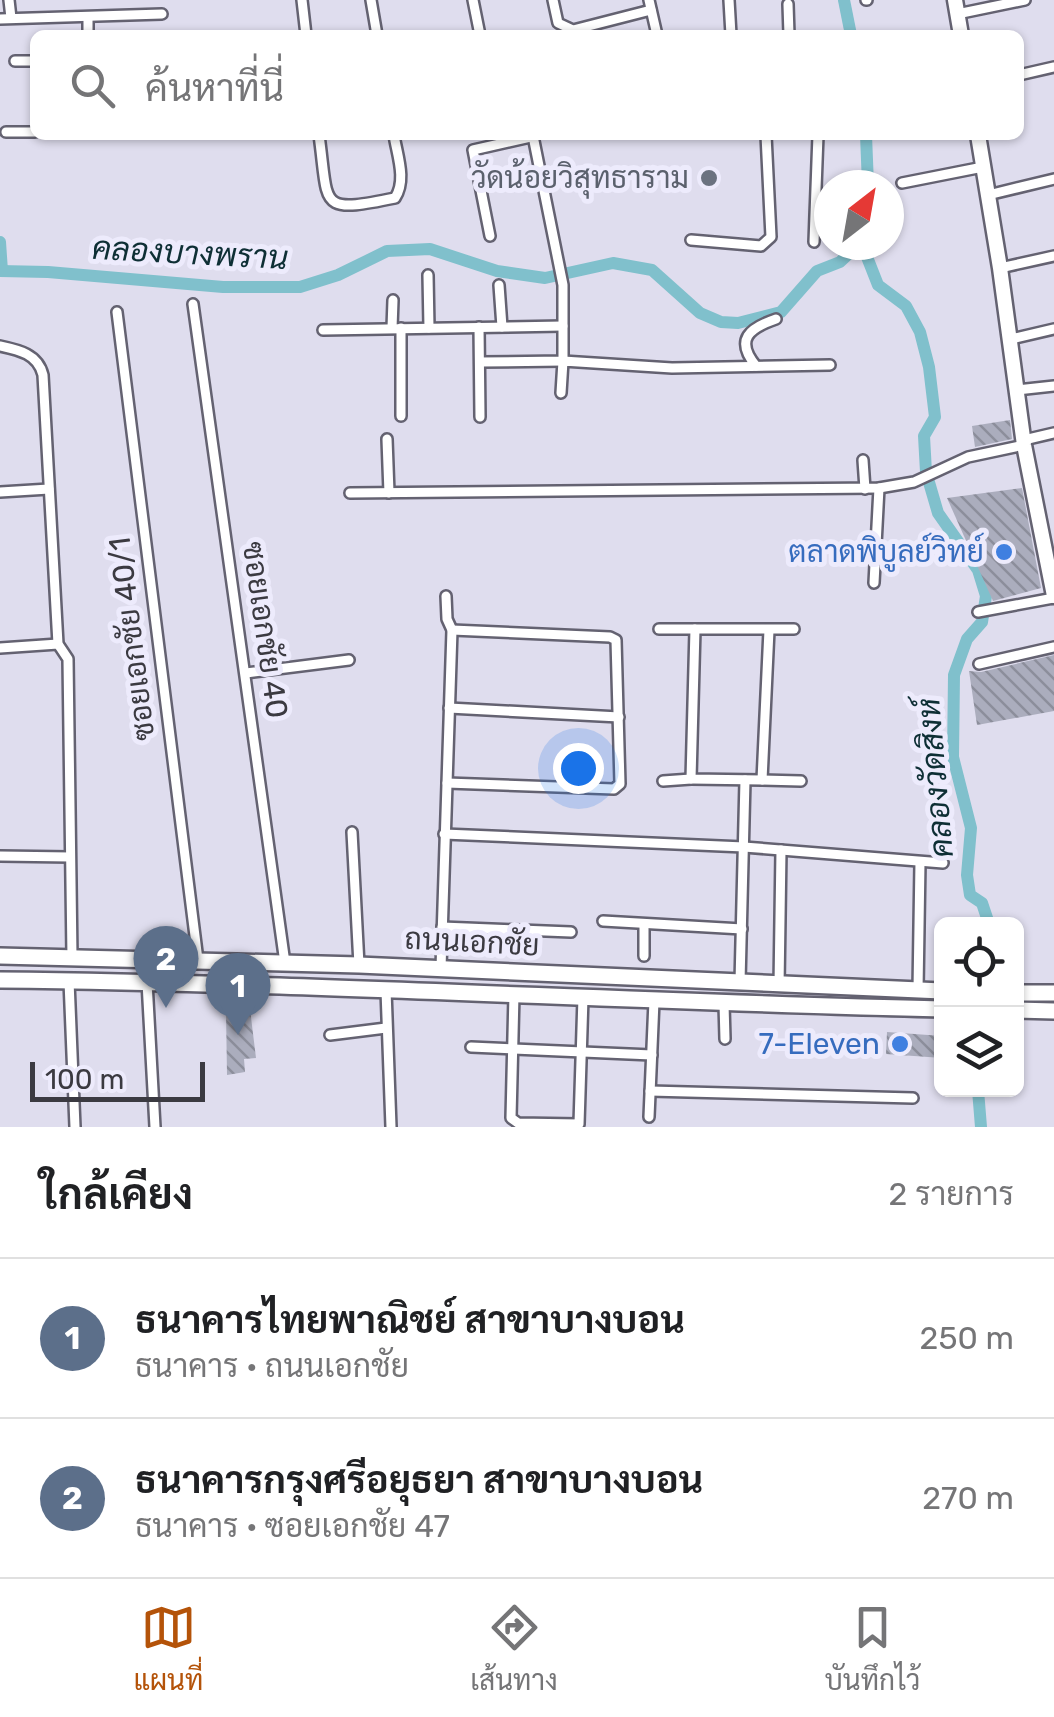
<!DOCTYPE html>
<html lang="th">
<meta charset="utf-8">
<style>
:root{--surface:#fff;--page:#f2f2f2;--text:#202124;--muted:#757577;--line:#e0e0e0;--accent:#b45309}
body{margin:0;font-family:Rubik,Sarabun,sans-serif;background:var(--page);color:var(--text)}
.controls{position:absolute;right:30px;bottom:30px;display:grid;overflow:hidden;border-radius:15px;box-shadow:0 2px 8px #0004}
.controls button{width:90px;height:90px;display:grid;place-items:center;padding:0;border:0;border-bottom:2px solid var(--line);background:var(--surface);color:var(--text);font:50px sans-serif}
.compass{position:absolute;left:814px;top:170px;width:90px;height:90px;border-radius:50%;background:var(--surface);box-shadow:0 2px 8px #0004;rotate:31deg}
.scale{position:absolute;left:30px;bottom:25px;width:175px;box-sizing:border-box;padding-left:10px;border:5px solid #3b3a41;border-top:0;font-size:28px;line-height:35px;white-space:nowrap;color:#3b3a41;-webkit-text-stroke:8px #edebfc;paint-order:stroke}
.you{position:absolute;left:578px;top:768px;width:35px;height:35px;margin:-25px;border:8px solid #fff;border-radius:50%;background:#1a73e8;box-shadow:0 0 0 15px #1a73e833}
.badge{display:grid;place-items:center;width:65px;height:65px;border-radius:50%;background:var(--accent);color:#fff;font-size:32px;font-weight:700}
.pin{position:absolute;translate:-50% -82px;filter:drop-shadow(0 2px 5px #0008)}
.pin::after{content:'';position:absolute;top:52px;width:35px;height:30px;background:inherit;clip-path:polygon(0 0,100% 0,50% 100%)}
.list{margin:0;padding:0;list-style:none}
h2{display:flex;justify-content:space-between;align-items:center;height:130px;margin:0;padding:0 40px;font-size:42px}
h2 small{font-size:32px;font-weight:400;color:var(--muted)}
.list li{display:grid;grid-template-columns:65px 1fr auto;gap:30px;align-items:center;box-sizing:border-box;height:160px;padding:0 40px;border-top:2px solid var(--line)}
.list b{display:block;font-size:38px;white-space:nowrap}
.list p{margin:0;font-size:32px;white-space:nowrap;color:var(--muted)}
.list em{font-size:32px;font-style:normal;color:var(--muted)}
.icon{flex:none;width:55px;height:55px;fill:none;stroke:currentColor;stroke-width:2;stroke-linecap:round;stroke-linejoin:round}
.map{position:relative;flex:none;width:1054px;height:1127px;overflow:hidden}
.search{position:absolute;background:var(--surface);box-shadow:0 2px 8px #0004;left:30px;right:30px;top:30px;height:110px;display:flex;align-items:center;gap:25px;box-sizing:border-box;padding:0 35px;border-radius:15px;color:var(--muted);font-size:38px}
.sheet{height:450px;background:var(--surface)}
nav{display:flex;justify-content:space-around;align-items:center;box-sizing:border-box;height:140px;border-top:2px solid var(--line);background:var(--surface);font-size:28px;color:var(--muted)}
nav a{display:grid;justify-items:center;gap:5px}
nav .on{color:var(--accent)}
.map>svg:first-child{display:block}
</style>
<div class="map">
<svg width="1054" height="1127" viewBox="0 0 1054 1127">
<defs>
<pattern id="building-back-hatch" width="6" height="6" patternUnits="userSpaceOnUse" patternTransform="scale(2.5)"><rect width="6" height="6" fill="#abadbd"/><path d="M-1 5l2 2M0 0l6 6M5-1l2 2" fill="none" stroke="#8c8e9b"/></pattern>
</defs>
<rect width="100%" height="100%" fill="#dfddee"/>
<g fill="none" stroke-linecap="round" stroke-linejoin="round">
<g stroke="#80c0cc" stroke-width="12">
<polyline points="844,0 851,35"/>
<polyline points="866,135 868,185"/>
<polyline points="0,242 2,271"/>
<polyline points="868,245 867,257 878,285 906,306 920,332 929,367 935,417 924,436 926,472 938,513 978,570 986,596 982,622 967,639 954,675 953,757 971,828 967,875 970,895 982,903 989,924"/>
<polyline points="0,271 48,272 223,287 300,287 338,275 387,251 430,249 497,271 545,278 613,263 652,270 700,313 721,322 738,323 781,312 817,271 840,262 858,245"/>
<polyline points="978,1090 981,1127"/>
</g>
</g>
<g fill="url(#building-back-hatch)">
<polygon points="1010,420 1012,439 975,447 972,426"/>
<polygon points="1022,488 1041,588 993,601 947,498"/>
<polygon points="1054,655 1054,711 977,725 969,671 981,672"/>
<polygon points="250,1009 256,1058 244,1059 245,1072 227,1075 226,1012"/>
<polygon points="887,1032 942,1036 942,1058 886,1054"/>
</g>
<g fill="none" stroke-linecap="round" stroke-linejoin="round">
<g stroke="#646271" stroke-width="14">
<g id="street">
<polyline points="9,0 11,18"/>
<polyline points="302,0 306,35"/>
<polyline points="371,0 377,35"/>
<polyline points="473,0 480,35"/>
<polyline points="553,0 558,23 573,30 651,10"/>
<polyline points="649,0 657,35"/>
<polyline points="729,0 731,35"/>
<polyline points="866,0 867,0"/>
<polyline points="788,4 789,35"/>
<polyline points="957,14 1025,0"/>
<polyline points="88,17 88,35"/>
<polyline points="0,19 162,14"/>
<polyline points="15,61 35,61"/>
<polyline points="1019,75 1054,67"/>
<polyline points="6,132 35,132"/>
<path d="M 319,135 C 329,207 317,214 395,198 C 407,180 397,155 394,135"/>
<polyline points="902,183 983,167"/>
<polyline points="988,195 1054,179"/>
<polyline points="490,236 473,150 535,136"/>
<polyline points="691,240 761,246 771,237 766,135"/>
<polyline points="814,242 818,135"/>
<polyline points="1000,268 1054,256"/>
<polyline points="428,275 429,328"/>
<polyline points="499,285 502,327"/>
<polyline points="193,304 285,963"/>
<polyline points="117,312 198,960"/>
<polyline points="479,327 480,417"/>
<polyline points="392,328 393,300"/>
<polyline points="323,330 563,326"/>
<polyline points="1011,339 1054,329"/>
<path d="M 0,346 C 19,350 38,354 43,375 L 58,644 L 68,659 L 72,957"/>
<polyline points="480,362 563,361 563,285 533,136"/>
<path d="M 756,366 C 734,339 750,328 776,319"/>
<polyline points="1017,390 1054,386"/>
<polyline points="561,393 563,361 672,368 830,365"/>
<polyline points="401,416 401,328"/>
<polyline points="387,439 389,493"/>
<polyline points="1024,440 1054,433"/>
<polyline points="863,460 865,489"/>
<polyline points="0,492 49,489"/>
<polyline points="350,493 879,488 914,482 968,457 1024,445"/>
<polyline points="874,583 879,488"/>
<polyline points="978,612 1054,598"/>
<polyline points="659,629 794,629"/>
<polyline points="695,629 691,779 762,780 769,630"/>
<polyline points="0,648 58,644"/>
<polyline points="979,664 1054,647"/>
<polyline points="246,673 349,660"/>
<polyline points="449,708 619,717"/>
<polyline points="762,780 801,781"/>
<polyline points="663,781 691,779"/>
<polyline points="447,783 614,789 620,784 616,640 610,637 452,630"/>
<polyline points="352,832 359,965"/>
<polyline points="444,834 744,847 943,863"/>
<polyline points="0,856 70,857"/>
<polyline points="603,921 742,929"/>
<polyline points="644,924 644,956"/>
<polyline points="442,927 571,932"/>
<polyline points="441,968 452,630 447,619 446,596"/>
<polyline points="69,981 75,1127"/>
<polyline points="147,982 155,1127"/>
<polyline points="740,982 745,780"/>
<polyline points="779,986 781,850"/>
<polyline points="386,990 391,1127"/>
<polyline points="918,990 920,862"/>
<polyline points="514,994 511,1118 518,1123 579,1124 583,997"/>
<polyline points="724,1004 725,1039"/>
<polyline points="330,1035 386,1028"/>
<polyline points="471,1047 652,1055"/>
<polyline points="650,1091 913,1098"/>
<polyline points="649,1117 654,1001"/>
</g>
</g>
<g stroke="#646271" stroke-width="19">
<g id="secondary">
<polyline points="955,0 961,35"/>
<polyline points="978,135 1000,268 1024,445 1054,596"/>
</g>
</g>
<g stroke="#646271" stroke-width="20">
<g id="primary">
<polyline points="0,956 359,965 942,991"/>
<path d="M 0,980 C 314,983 628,1002 942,1009"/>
<polyline points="1016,993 1054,993"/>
<polyline points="1016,1010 1054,1011"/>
</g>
</g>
<use href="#street" stroke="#fff" stroke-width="9"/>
<use href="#secondary" stroke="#fff" stroke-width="14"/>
<use href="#primary" stroke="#fff" stroke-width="15"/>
</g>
<circle fill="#6b7280" stroke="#edebfc" stroke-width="4" cx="709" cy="178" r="10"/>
<g fill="#3f7fe0" stroke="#edebfc" stroke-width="4">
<circle cx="1004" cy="552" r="10"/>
<circle cx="900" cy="1044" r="10"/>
</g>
<g text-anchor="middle" stroke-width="10" stroke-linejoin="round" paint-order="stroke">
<g font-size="30" fill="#5b616d" stroke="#edebfc" text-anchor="end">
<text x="689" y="188">วัดน้อยวิสุทธาราม</text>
</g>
<g font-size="30" fill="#366cbe" stroke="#edebfc" text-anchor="end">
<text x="984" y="562">ตลาดพิบูลย์วิทย์</text>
<text x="880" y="1054">7-Eleven</text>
</g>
<g font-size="30" fill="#3b3a41" stroke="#edebfc">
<text transform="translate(265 630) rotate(82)" y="10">ซอยเอกชัย 40</text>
<text transform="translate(132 639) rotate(-97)" y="10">ซอยเอกชัย 40/1</text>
<text transform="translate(472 942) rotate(3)" y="10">ถนนเอกชัย</text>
</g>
<g font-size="32" font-style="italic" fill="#0e2f35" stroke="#edebfc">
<text transform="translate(190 253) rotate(3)" y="11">คลองบางพราน</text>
<text transform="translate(935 778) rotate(-95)" y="11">คลองวัดสิงห์</text>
</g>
</g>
</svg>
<div class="controls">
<button><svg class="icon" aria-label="locate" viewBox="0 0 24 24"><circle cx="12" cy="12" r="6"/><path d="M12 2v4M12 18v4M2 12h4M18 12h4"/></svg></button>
<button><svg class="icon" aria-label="layers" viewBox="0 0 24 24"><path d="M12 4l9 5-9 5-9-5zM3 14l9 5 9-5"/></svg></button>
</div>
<svg class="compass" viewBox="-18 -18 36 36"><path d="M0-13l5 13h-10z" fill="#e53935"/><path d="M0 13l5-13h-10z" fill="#757577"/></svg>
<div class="scale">100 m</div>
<div class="you"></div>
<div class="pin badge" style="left:238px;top:1035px;background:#5c6f8a">1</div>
<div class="pin badge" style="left:166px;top:1008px;background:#5c6f8a">2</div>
<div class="search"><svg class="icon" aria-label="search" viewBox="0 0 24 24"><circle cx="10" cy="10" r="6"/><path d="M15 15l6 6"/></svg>ค้นหาที่นี่</div>
</div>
<section class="sheet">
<h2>ใกล้เคียง<small>2 รายการ</small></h2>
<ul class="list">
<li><span class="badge" style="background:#5c6f8a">1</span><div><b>ธนาคารไทยพาณิชย์ สาขาบางบอน</b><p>ธนาคาร · ถนนเอกชัย</p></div><em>250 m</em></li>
<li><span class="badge" style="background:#5c6f8a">2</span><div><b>ธนาคารกรุงศรีอยุธยา สาขาบางบอน</b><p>ธนาคาร · ซอยเอกชัย 47</p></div><em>270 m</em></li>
</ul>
</section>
<nav>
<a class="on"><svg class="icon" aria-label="map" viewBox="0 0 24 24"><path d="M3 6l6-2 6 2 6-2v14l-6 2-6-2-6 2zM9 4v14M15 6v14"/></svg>แผนที่</a>
<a><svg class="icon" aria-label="directions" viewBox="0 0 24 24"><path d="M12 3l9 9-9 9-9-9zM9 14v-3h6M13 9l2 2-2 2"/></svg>เส้นทาง</a>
<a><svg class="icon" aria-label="saved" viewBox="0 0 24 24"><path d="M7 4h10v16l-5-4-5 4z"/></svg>บันทึกไว้</a>
</nav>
